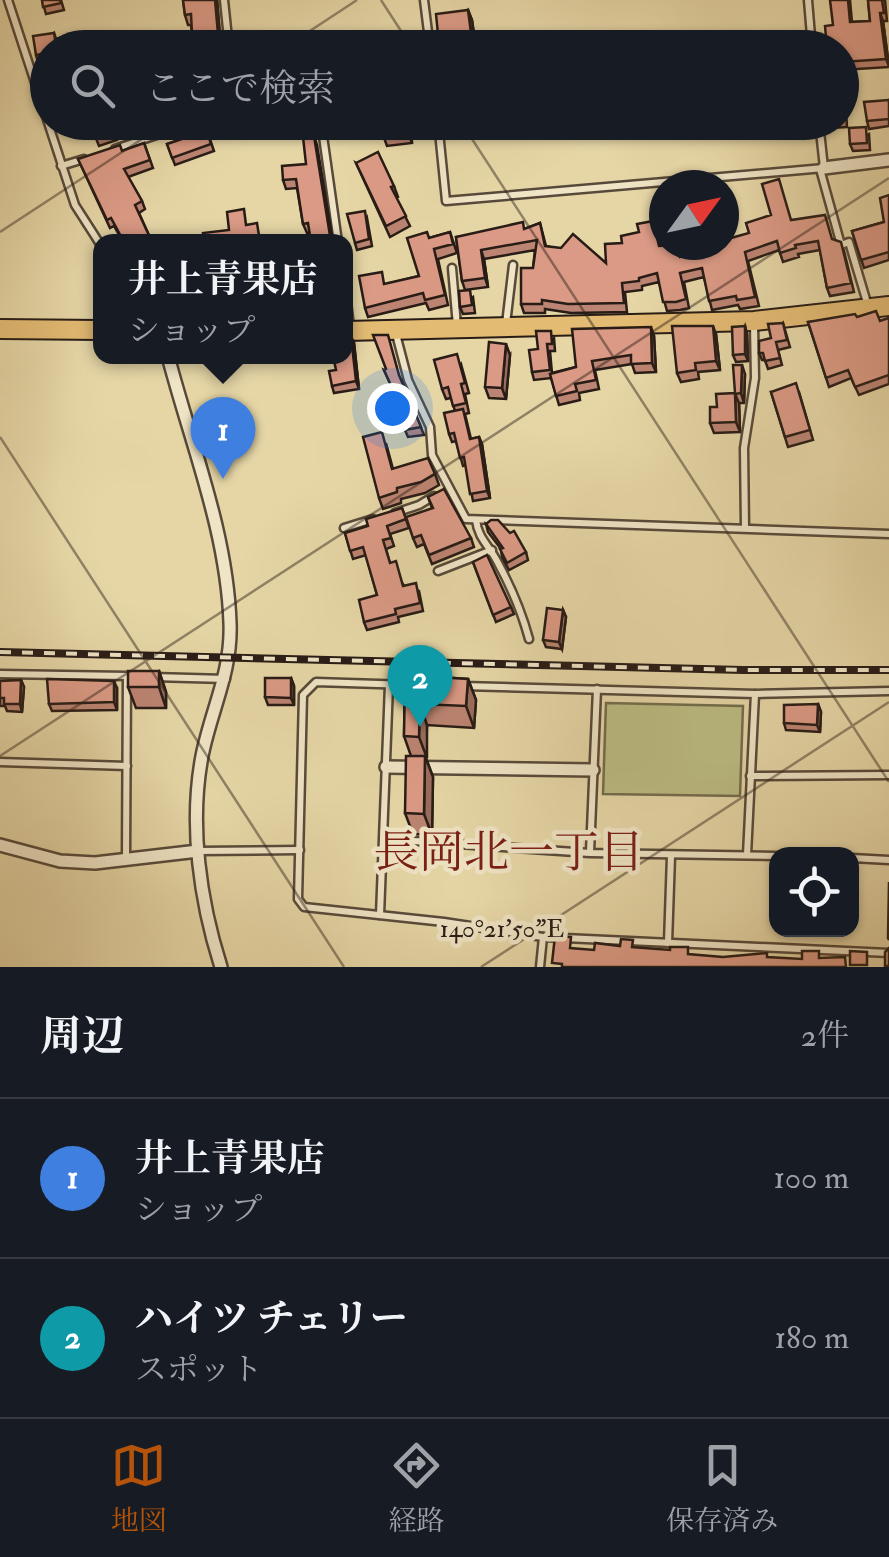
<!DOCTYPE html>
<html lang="ja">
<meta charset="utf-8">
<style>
:root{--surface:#171b24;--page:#20242c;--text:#f1f3f6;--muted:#9ea1a6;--line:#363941;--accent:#b45309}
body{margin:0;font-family:"IM FELL Double Pica","Noto Serif JP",serif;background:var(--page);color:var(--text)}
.controls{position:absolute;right:30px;bottom:30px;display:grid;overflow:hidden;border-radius:20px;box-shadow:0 2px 8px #0004}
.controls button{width:90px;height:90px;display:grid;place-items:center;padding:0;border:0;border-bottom:2px solid var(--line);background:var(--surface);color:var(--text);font:50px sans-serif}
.compass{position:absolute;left:649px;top:170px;width:90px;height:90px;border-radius:50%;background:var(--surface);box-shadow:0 2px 8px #0004;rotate:57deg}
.you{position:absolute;left:392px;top:408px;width:35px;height:35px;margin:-25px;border:8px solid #fff;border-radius:50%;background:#1a73e8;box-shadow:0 0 0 15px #1a73e833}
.badge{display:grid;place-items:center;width:65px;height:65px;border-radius:50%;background:var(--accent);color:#fff;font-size:32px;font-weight:700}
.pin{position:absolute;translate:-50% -82px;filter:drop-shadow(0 2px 5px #0008)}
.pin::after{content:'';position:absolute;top:52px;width:35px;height:30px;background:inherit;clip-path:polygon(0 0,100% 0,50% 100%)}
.popup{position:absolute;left:93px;top:234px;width:260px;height:130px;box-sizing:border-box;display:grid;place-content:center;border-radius:20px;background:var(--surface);filter:drop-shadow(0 2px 8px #0005);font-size:32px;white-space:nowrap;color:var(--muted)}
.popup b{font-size:38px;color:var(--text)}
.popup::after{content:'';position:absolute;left:50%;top:100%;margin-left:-20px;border:20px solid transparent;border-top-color:var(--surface)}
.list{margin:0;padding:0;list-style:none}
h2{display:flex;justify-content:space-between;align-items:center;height:130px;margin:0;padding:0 40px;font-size:42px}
h2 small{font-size:32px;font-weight:400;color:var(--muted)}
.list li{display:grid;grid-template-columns:65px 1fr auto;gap:30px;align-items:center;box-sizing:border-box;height:160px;padding:0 40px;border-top:2px solid var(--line)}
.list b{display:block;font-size:38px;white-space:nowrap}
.list p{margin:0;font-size:32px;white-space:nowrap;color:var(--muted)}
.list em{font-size:32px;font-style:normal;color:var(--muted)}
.icon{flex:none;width:55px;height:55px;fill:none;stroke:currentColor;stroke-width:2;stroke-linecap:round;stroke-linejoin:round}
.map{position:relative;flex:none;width:889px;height:967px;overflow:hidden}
.search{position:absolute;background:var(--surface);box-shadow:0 2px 8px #0004;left:30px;right:30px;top:30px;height:110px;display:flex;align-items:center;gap:25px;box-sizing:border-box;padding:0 35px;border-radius:55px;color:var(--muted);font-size:38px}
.sheet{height:450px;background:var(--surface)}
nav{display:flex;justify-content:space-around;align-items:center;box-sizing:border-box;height:140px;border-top:2px solid var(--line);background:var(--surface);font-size:28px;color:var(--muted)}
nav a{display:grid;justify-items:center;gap:5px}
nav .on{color:var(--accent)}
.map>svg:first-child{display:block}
</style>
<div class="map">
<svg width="889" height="967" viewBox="0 0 889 967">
<rect width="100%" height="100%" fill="#e6d6a6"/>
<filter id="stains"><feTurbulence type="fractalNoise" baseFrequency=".002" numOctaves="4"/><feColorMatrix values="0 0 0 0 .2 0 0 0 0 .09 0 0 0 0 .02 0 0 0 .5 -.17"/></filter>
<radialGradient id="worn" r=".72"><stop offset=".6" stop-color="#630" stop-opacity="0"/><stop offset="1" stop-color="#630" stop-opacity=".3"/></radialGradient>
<polygon fill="#bbbc82" stroke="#726c4c" stroke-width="2.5" points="606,703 743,706 740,796 603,794"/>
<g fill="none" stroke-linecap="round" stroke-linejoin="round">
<g stroke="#584a3a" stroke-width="11">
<g id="service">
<polyline points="8,0 75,205 100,244"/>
<polyline points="224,0 229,48"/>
<polyline points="424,0 430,48"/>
<polyline points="808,0 812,48"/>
<polyline points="321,122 338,242"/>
<polyline points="438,122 446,201 824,168 819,122"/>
<polyline points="115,149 195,122"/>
<polyline points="61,166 84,159"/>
<polyline points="820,169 841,245 849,242 868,306"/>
<polyline points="452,268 457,326"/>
<polyline points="346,294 350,327"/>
<polyline points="506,324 513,265"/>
<polyline points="396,334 408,380 430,427 432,455 466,519 889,534"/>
<polyline points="395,513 419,505 434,496"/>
<path d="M 476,520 C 478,539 490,546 498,563 C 511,587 522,613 529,639"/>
<polyline points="344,528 373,519"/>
<polyline points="745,528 744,448 755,378 754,325"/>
<polyline points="438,571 492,550"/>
<polyline points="0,674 127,676 126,858"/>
<polyline points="153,677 226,679"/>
<polyline points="410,685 316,682 303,695 298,899 304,907 444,922 543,937 889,953"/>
<polyline points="463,686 755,694 747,855"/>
<polyline points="755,694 889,691"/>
<polyline points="0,762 127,766"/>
<polyline points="750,776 889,775"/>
<polyline points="384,839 590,853 776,856"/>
<polyline points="198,851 300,850"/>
<polyline points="590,852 597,689"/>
<polyline points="852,858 889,860"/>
<polyline points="380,915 389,685"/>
<polyline points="668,943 671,856"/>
<polyline points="540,967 543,937"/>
</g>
</g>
<g stroke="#584a3a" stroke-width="16">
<g id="minor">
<polyline points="824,168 889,160"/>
<path d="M 168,356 C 191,444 227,532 230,623 C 232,672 211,710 202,756 C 189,825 200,901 221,967"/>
<polyline points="386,767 593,770"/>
<polyline points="0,845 60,861 95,863 198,851"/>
</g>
</g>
<g stroke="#281c16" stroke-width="22">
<g id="primary">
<polyline points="0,329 100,330"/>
<polyline points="346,331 754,321 889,306"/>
</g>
</g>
<use href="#service" stroke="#efe4c5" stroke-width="6"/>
<use href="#minor" stroke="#efe4c5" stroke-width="11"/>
<use href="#primary" stroke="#e3bb73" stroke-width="18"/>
<g stroke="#281c16" stroke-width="8">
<polyline id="rail" points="0,652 743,670 889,670"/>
</g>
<use href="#rail" stroke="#efe4c5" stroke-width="4" stroke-dasharray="11" stroke-linecap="butt"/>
</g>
<g fill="#bc8472" stroke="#281c16" stroke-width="2.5">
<polygon points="42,0 61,0 64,10 46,14"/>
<polygon points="183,0 217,0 221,48 175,48 174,34 192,33 191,25 188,25 185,15"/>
<polygon points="850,0 852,22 870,21 868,0 885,0 887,21 883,21 889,67 842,70 842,48 833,25"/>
<polygon points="468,10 472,20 476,48 441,48 439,44"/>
<polygon points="54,33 56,39 86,41 87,48 48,48 48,61 38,62 36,55"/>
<polygon points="889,100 889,126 869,129 867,121"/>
<polygon points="842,103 846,110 847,127 829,128 827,122 842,122"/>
<polygon points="112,122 117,140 99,146 95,136"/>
<polygon points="131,122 171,122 135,134"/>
<polygon points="204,122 214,151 175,165 167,144 188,137"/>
<polygon points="381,122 410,122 412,143 387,146 383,135"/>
<polygon points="869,134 870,150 853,151 850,144"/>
<polygon points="144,143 153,168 128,177 142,201 145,209 139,213 152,242 123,242 114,226 110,228 78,159 122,151"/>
<polygon points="317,145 310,233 307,233 303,224 297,188 286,189 283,180 306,164"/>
<polygon points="356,163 394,186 398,197 396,198 410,226 390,237"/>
<polygon points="889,195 889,260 864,268 852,231 884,222"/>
<polygon points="367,218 372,246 357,250 355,243"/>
<polygon points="792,220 832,239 844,251 854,292 830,296 827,288 820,250 798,254 799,257 783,262 779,250 748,261 759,306 740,309 738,305 712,310 704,277 684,282 689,308 680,310 667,311 659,282 642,286 642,290 625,292 627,312 571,313 545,309 545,313 524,313 521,304 533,268 535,250 484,259 488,287 465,290 462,281 456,237 525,229 540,223 546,246 606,263 622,243 656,229 660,246 681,257 724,245"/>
<polygon points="450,232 457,253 438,259 448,305 429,310 426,303 368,317 365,308 386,284 419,276 429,238"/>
<polygon points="473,297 475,313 463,314 460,307"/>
<polygon points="857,317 880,321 889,318 889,384 859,395 851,378 829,387 808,322"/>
<polygon points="783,323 790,347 778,350 782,365 768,369 765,360 762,360 759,353"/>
<polygon points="745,326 747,334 748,361 736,362 733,355"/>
<polygon points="716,334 720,370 698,372 699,379 681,382 677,373"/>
<polygon points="654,336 656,372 635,373 632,364 595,370 599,389 579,393 580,400 559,405 551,378 534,380 532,372 538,349 554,338 555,351 550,351 552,373 576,367"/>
<polygon points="354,343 359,389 334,393 332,386 336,370"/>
<polygon points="510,355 506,399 489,398 485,387"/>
<polygon points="461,364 469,393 465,394 469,413 465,414 471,439 479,437 482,444 490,498 473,501 466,465 463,466 456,441 452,442 449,434 455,411 451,398 446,399 442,389"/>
<polygon points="384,370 401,379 424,435 408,437 405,430 407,417 400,398 397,399"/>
<polygon points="745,374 744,403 739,403 740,432 714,433 710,423 717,407 735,393"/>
<polygon points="771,392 799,392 813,440 788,447"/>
<polygon points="386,443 393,469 435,474 439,485 425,493 401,499 401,503 383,509 379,498"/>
<polygon points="428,497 471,538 474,547 432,564 424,544 417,547 413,538 432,508"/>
<polygon points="402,508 409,528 390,534 394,546 386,549 390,563 404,586 419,591 423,611 398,617 399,622 367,630 364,622 377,595 366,555 353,559 345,533 368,526"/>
<polygon points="486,524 526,552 528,560 509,570 502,557 501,549 488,532"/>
<polygon points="473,562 511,607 514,614 496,622"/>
<polygon points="563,610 566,617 562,649 546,647 543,640"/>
<polygon points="159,671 166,692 166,708 136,708 128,687"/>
<polygon points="405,675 468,679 476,700 474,728 427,725 426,758 433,777 432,835 413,834 405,813 411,756 404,736"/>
<polygon points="291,678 294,686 294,705 268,705 265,697"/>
<polygon points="21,680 24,687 22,712 7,711 5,706 0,706 0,681"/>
<polygon points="117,688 117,710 52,711 49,704"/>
<polygon points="818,704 821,712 820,732 786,730 784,723"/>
</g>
<g fill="#996c5d" stroke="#281c16" stroke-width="2.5">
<polygon points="215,0 217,0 221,48 219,48"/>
<polygon points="468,10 472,20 476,48 472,40"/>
<polygon points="880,13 883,21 889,66 886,59"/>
<polygon points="407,122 410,122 412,143 408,132"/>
<polygon points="314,136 317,145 333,242 331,242"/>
<polygon points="481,250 484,259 488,287 485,278"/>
<polygon points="713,326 716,334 720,370 716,361"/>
<polygon points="745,326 747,334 748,361 745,354"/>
<polygon points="651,327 654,336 656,372 652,363"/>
<polygon points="351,336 354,343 359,389 356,381"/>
<polygon points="506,344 510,355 506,399 502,388"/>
<polygon points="742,365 745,374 744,403 741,393"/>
<polygon points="735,394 739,403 740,432 736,422"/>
<polygon points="479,437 482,444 490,498 487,491"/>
<polygon points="563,610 566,617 562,649 559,642"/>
<polygon points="159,671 166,692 166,708 159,687"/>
<polygon points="291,678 294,686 294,705 291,698"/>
<polygon points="468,679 476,700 474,728 466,706"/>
<polygon points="21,680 24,687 22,712 20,704"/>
<polygon points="114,681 117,688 117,710 114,702"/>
<polygon points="420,704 427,725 427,758 419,737"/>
<polygon points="818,704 821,712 820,732 817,725"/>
<polygon points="425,756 433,777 432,835 424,814"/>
</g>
<g fill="#db9a85" stroke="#281c16" stroke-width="2.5">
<polygon points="42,0 60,0 61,3 43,7"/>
<polygon points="183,0 215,0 219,46 189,48 189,45 174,46 174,34 192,33 191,14 185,15"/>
<polygon points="830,0 848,0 850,22 870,21 868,0 882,0 884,13 880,13 886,59 842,62 842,48 827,48 825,26 833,25"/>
<polygon points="468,10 472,40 439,44 436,14"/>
<polygon points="54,33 55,39 83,34 86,47 48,48 48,53 36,55 33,36"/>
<polygon points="48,71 48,93 47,94 40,74"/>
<polygon points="889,100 889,119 867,121 864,102"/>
<polygon points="842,103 843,103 844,120 842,120"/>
<polygon points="92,122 111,122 113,130 95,136"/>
<polygon points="204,122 211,144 172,158 167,144 188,137 185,129"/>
<polygon points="381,122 407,122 408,132 383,135"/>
<polygon points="866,127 867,143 850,144 849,128"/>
<polygon points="314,136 331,242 311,242 308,223 303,224 296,179 283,180 282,166 306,164 303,137"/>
<polygon points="144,143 150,160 124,169 142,201 135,205 152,242 124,242 111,218 107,220 78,159 120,145 122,151"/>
<polygon points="378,152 394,186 391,187 406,216 386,226 356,163"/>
<polygon points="779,179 791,220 825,215 832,239 841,242 851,283 827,288 818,241 795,245 796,248 780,253 777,241 745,252 755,297 737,300 736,296 709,301 702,268 680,273 686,299 676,302 663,302 657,273 639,278 639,281 622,283 624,303 568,304 542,300 542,304 521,304 521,268 533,268 537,240 481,250 485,278 462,281 456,237 523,222 524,229 540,223 545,246 561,248 573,234 606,263 605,244 622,243 621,236 639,232 637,224 653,221 659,246 677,245 680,257 698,252 696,245 724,245 724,240 749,233 746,223 771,215 762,184"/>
<polygon points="889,195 889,252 861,260 852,231 884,222 880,198"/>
<polygon points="244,209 246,225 257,223 260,242 204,242 203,233 229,230 227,212"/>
<polygon points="365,211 369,239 355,243 347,214"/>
<polygon points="427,232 429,238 450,232 453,244 434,249 445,295 425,300 423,293 365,308 359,276 382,272 384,284 419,276 407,238"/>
<polygon points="470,290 472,305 460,307 459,291"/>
<polygon points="876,311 880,321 889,318 889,375 855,387 848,370 826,378 808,322 855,314 857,317"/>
<polygon points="783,323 787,340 776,342 780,358 765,361 763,353 759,353 759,341 771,338 768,324"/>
<polygon points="672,326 713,326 716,361 695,363 696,370 677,373"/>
<polygon points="745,326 745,354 733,355 732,327"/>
<polygon points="651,327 652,363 631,364 631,355 592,361 596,380 575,384 577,391 556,396 550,374 576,367 572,329"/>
<polygon points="536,331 551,331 552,344 547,344 550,370 532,372 529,350 538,349"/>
<polygon points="373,335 388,335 399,375 421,427 405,430 403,418 407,417 397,390 394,392 384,370 386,369"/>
<polygon points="351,336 356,381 332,386 329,371 336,370 333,356 346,356 346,337"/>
<polygon points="489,342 506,344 502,388 485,387"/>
<polygon points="457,354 465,383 461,384 466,403 453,406 448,387 442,389 434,360"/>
<polygon points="733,365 742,365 741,393 735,394 736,422 710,423 710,407 717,407 716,394 735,393"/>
<polygon points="796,383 810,430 785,437 771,392"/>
<polygon points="463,409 470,439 479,437 487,491 470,494 464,457 460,458 454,433 449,434 444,413"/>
<polygon points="382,432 392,469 428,458 435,474 421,482 397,488 397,492 379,498 363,437"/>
<polygon points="444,489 471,538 429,555 421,535 413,538 406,517 433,508 428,497"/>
<polygon points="402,508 406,519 387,526 391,538 383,540 390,563 396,561 403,586 416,583 420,603 395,609 396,614 364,622 359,600 377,595 363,547 350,551 345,533 368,526 366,519"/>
<polygon points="491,520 498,520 510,533 514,531 526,552 507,563 500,549 503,548 486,524"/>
<polygon points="487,555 511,607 493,615 473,562"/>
<polygon points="547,608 563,610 559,642 543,640"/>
<rect x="128" y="671" width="31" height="16"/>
<polygon points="405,675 468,679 466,706 420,704 419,737 404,736"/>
<polygon points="265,678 291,678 291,698 265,697"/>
<polygon points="47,679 114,681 114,702 49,704"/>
<polygon points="21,680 20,704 4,704 4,698 0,698 0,681"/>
<polygon points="818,704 817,725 784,723 784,705"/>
<polygon points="406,756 425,756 424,814 405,813"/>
<polygon points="889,882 889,940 888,938"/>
<polygon points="555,936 571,937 570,948 594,950 595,943 620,946 621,939 633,940 632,947 670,950 670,947 688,947 688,954 723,957 767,953 767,957 802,959 802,951 819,951 819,958 845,957 846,967 562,967 562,964 552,963"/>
<polygon points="889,948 889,966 885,966 885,952"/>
<polygon points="850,951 867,952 867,965 850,965"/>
</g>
<path fill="none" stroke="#281c16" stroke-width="2.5" stroke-opacity="0.45" d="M 381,0 L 412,48M 284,48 L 357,0M 461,122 L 889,782M 0,232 L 168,122M 0,437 L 344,967M 0,756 L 889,178M 481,967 L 889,702"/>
<g text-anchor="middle" stroke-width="9" stroke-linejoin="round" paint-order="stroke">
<g font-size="45" fill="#7a1f14" stroke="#efe4c5">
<text x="509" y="867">長岡北一丁目</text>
</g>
</g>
<g font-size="25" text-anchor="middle" fill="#281c16" stroke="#efe4c5" stroke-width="9" stroke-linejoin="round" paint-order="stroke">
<text x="502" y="937">140°21'50"E</text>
</g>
<rect width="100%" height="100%" filter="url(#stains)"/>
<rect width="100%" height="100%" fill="url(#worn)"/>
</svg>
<div class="controls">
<button><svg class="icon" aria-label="locate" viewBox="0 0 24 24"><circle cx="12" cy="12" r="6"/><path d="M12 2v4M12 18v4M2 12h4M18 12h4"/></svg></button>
</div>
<svg class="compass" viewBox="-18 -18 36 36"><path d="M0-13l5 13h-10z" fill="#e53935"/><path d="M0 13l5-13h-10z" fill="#9ea1a6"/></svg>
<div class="you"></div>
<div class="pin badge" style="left:223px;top:479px;background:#3f7fe0">1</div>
<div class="popup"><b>井上青果店</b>ショップ</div>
<div class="pin badge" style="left:420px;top:727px;background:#0f9aa8">2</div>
<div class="search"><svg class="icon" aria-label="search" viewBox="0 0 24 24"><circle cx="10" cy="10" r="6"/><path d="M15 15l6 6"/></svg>ここで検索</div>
</div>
<section class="sheet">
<h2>周辺<small>2件</small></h2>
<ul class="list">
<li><span class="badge" style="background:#3f7fe0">1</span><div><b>井上青果店</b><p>ショップ</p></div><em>100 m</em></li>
<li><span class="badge" style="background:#0f9aa8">2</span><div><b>ハイツ チェリー</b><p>スポット</p></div><em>180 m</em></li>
</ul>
</section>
<nav>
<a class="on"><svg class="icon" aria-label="map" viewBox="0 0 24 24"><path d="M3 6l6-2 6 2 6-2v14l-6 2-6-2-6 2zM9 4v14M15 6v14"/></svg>地図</a>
<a><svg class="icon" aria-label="directions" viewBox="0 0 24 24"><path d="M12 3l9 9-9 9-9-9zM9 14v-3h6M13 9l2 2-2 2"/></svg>経路</a>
<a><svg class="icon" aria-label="saved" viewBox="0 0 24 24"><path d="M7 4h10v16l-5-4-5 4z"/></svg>保存済み</a>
</nav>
